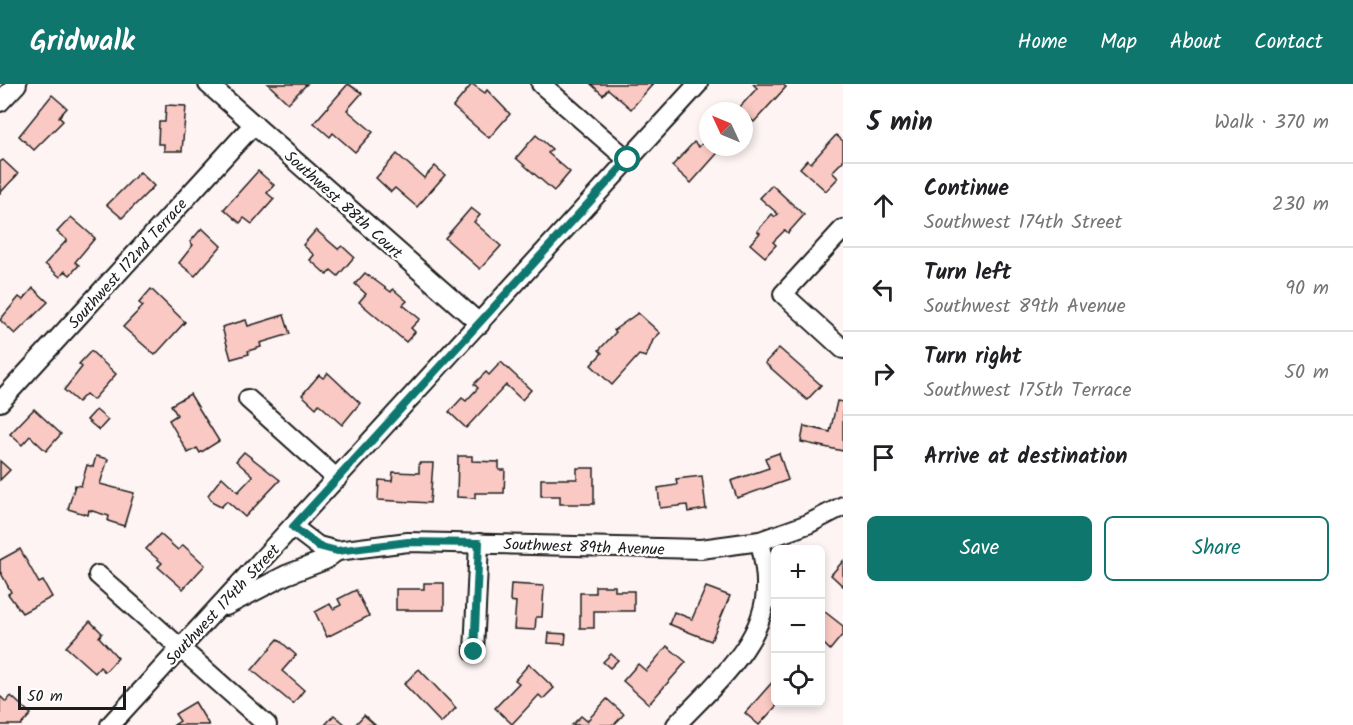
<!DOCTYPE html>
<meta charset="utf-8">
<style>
:root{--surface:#fff;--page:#f2f2f2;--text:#202124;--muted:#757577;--line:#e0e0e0;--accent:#0f766e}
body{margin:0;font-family:Kalam,sans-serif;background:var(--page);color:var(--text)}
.controls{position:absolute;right:18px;bottom:18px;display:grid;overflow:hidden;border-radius:9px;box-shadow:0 3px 9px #0003}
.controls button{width:54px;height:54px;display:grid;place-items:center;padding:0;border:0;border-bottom:2px solid var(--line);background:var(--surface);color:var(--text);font:30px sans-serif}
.compass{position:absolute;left:699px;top:18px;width:54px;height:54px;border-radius:50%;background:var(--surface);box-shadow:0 3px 9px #0003;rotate:314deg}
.scale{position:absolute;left:18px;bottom:15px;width:108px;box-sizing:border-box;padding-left:6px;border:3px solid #1c1c1c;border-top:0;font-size:16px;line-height:21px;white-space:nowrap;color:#1c1c1c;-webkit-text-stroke:4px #fff;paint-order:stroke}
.stop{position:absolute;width:18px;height:18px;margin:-14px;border:4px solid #0f766e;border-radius:50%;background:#fff}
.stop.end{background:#0f766e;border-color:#fff;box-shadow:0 2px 6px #0008}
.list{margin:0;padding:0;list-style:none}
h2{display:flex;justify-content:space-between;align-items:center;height:78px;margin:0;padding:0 24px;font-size:26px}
h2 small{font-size:20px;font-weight:400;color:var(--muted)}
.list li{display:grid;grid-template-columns:39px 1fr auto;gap:18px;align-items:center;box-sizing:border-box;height:84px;padding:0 24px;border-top:2px solid var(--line)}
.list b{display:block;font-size:22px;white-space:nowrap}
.list p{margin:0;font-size:20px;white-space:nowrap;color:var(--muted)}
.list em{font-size:20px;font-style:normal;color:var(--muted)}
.actions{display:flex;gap:12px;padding:18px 24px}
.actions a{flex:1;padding:14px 0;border:2px solid var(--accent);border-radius:9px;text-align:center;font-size:21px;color:var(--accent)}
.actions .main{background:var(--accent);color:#fff}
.icon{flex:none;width:33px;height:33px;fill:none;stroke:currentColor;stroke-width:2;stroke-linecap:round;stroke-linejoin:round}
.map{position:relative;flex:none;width:843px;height:641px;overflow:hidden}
header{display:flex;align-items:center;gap:36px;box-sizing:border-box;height:84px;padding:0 30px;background:var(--accent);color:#fff}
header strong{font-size:28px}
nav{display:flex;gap:33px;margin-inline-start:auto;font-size:21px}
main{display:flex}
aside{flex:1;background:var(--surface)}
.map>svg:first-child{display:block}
</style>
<header>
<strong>Gridwalk</strong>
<nav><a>Home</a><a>Map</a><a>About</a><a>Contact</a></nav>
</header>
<main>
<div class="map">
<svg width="843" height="641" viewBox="0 0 843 641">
<rect width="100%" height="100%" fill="#fef4f3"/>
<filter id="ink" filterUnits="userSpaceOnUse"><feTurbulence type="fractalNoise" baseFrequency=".0167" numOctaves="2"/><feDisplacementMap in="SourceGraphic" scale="12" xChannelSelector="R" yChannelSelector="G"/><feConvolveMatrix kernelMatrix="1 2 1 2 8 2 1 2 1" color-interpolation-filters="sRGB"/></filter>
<g filter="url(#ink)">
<g fill="#fac9c3" stroke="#1c1c1c" stroke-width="1.5">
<polygon points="268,0 307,0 288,19"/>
<polygon points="348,0 362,9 347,26 373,48 355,68 333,49 330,53 314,39"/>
<polygon points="472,0 485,9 487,6 510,30 489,54 453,23"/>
<polygon points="591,0 653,0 631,25 608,5 603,11"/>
<polygon points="753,0 782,0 786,3 754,38 739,24 757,4"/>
<polygon points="52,11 67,24 59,33 63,37 34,66 19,52"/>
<polygon points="166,21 186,22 182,67 164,67 164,60 158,60 159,38 165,38"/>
<polygon points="536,51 552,65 548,69 570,88 554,107 516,74"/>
<polygon points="836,51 843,57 843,77 832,88 838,94 826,107 800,84 807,76 811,79"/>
<polygon points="708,53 708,63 723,63 691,99 672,82 694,58 699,63"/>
<polygon points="397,70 424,94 435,82 445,91 417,123 395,104 391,108 376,94"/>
<polygon points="3,76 18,90 0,109 0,78"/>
<polygon points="258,87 274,101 267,109 274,115 252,140 244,134 240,139 224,125"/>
<polygon points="140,88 154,102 122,134 107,121"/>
<polygon points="772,101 804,131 788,149 785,146 773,158 776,161 765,173 750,160 760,149 757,147 772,130 775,133 778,130 760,114"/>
<polygon points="471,124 480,131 474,138 501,162 480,185 445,154"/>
<polygon points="71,133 95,154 75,178 79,181 70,191 65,187 60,193 45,180 67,156 57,148"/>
<polygon points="202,144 221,162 195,192 179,179 193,161 190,158"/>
<polygon points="316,146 338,165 342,162 354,173 338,192 331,186 327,191 310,176 314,171 303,161"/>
<polygon points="365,189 391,208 393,205 407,217 403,221 420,235 411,244 415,248 406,258 359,218 366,210 355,200"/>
<polygon points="33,204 48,218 15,250 0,236 19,213 23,216"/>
<polygon points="151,205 185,238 155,271 123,243 143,222 139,219"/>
<polygon points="638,229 660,249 653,256 646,273 639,271 612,301 591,281 602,269 599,266 616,248 614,246"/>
<polygon points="284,231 290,250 260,259 261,263 248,267 249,270 231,275 222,243 246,236 248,242"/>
<polygon points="779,264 821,301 807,316 765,279"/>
<polygon points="91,267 116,290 93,316 86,310 78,318 64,306 82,283 79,280"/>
<polygon points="501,278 531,306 522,316 506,301 466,344 449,328 462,314 466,317 478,304 474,300 486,288 489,291"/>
<polygon points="328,289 360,319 342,341 319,320 316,324 302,311 319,291 323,294"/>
<polygon points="190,310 219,357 200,369 197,364 188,369 169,336 177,331 171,321"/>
<polygon points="837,317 843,318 843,367 801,358 804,342 830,348"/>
<polygon points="34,325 61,350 46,367 30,352 22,361 10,350"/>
<polygon points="96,326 108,336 99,346 87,336"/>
<polygon points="244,368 280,396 245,433 227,417 221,423 213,419 208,411 222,393 238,408 253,392 236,377"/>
<polygon points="779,369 788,396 737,414 731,397 769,384 765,374"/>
<polygon points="96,372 108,375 100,400 134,409 124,442 108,437 109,432 89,426 88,431 68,425 75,401 81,402 87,381 93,383"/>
<polygon points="458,372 472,372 472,377 499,378 499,386 505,386 504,409 475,409 475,414 457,413"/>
<polygon points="0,377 10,386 0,396"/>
<polygon points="419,379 433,379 430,419 378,416 379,396 392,397 393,388 419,389"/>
<polygon points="577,384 594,384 594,420 560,420 560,412 541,412 541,395 577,395"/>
<polygon points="702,392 706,425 688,428 687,421 660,424 658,404 677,401 676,395"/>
<polygon points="160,450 178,466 183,461 205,481 183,505 158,483 162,479 146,465"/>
<polygon points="20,465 39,499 43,497 52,513 22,529 8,510 11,508 0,487 0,476"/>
<polygon points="843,477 843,502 831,491"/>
<polygon points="424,499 444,499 444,526 396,526 396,505 424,505"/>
<polygon points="511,500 544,502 542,533 536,533 535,546 514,545 516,518 510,517"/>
<polygon points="595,502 615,502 615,507 634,507 634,527 594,527 594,544 580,544 580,509 595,509"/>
<polygon points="706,503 730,512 711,557 669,540 674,528 692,535"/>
<polygon points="356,506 369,532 327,553 315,528 330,520 333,525 341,521 338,515"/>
<polygon points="820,524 843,542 843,550 830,566 824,560 820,564"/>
<polygon points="90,537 102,549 99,553 118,574 105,588 100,583 95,589 66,563"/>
<polygon points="549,549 566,550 565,560 548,559"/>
<polygon points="278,555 296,571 282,587 304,606 293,620 252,586"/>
<polygon points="667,562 686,578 649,620 623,597 638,580 646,587"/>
<polygon points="611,570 618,576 610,584 603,578"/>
<polygon points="529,580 554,604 543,615 539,611 512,640 495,624 519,599 515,596"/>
<polygon points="419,585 456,624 441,639 404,600"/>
<polygon points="776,594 776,618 780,618 759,641 745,629"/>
<polygon points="0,612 6,618 11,612 31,630 21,641 0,641"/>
<polygon points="607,615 624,630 614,641 572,641 581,632 587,637"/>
<polygon points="195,618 209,641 174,641 180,637 175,630"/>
<polygon points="334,631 346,641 325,641"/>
<polygon points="364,631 375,641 355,641"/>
</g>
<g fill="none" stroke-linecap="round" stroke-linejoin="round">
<g stroke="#1c1c1c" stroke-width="22">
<g id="minor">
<polyline points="208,0 480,240"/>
<polyline points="541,0 628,76"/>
<polyline points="0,18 17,0"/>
<polyline points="843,145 783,210 843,265"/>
<polyline points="248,315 337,395"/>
<polyline points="0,318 254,40"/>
<polyline points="293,443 318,462 337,467 408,458 701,465 760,457 808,440 843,422"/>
<polyline points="98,491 267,641"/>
<polyline points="226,522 286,491 325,476 337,467"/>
<polyline points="474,568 479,459"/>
<polyline points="110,641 698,0"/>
<path d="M 676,641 C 712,602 768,558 766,499 C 766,485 763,471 760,457"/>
</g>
</g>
<use href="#minor" stroke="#fff" stroke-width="18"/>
</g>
</g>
<g fill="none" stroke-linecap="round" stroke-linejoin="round" filter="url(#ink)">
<polyline stroke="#0f766e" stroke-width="8" points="474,568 479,459 408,458 337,467 318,462 293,443 628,76"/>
</g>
<g text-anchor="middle" stroke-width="5" stroke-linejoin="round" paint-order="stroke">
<g font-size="16" fill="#1c1c1c" stroke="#fff">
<text transform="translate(344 120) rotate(42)" y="6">Southwest 88th Court</text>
<text transform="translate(127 179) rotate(-48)" y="6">Southwest 172nd Terrace</text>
<text transform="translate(584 462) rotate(2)" y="6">Southwest 89th Avenue</text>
<text transform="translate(222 520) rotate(-47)" y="6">Southwest 174th Street</text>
</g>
</g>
</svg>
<div class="controls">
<button>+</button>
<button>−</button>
<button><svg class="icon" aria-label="locate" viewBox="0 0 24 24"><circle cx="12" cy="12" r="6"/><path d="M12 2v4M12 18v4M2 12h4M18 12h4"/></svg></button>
</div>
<svg class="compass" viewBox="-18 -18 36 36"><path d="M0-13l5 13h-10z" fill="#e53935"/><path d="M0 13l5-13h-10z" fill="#757577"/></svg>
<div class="scale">50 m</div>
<div class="stop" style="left:628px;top:76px"></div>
<div class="stop end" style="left:474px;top:568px"></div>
</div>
<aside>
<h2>5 min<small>Walk · 370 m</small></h2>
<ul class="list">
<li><svg class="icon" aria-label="ahead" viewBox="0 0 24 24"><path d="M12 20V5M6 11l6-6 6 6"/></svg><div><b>Continue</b><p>Southwest 174th Street</p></div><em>230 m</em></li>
<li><svg class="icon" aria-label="left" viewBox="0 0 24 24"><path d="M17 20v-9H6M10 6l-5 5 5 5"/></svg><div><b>Turn left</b><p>Southwest 89th Avenue</p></div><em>90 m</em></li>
<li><svg class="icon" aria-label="right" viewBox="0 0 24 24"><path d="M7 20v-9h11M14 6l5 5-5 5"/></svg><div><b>Turn right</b><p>Southwest 175th Terrace</p></div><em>50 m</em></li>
<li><svg class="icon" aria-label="arrive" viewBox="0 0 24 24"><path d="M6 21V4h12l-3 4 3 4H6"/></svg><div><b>Arrive at destination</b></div></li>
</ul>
<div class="actions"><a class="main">Save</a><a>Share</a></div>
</aside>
</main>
